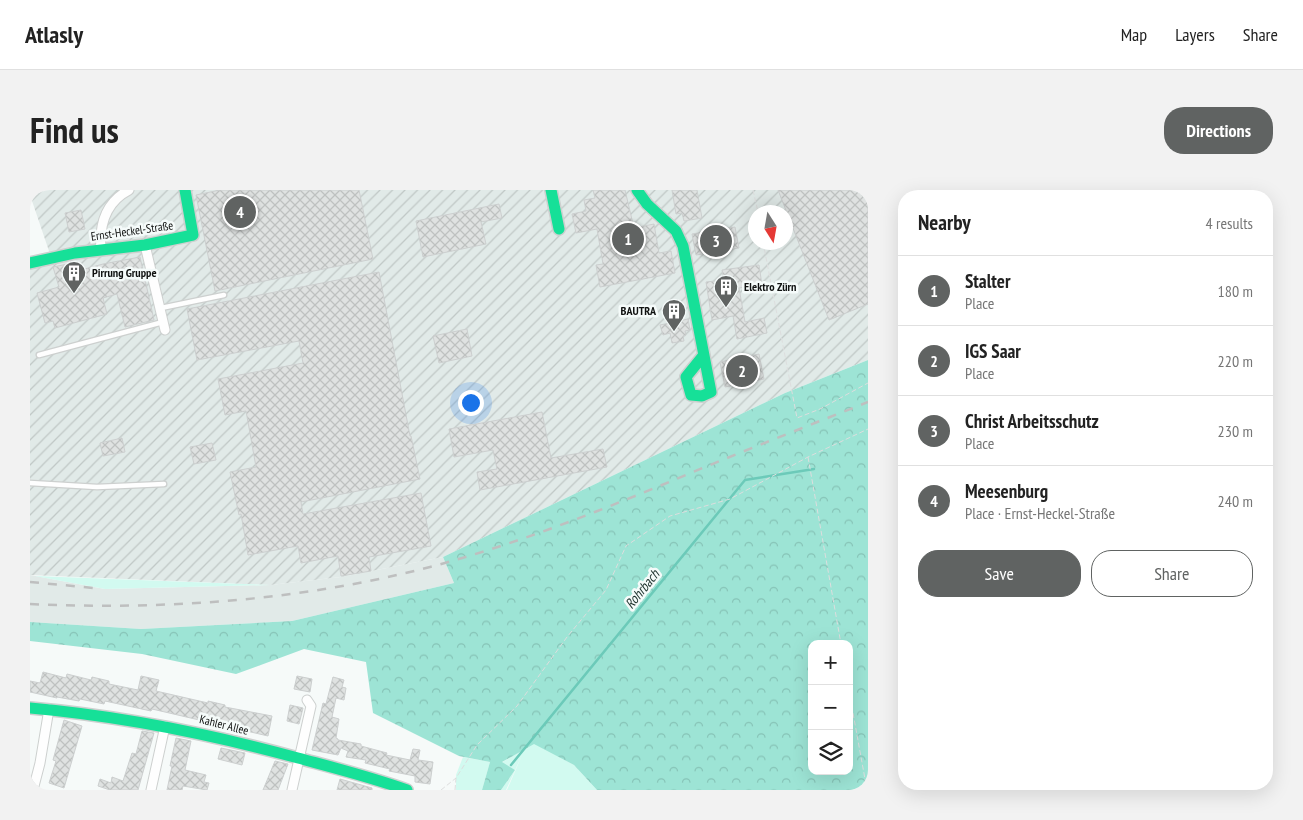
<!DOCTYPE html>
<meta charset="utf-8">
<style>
:root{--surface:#fff;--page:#f2f2f2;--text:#222;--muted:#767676;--line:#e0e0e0;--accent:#606362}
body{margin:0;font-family:"PT Sans Narrow",sans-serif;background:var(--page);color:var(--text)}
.controls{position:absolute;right:15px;bottom:15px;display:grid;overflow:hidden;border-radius:10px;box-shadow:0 5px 20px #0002}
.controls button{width:45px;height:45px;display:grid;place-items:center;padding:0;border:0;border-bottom:1px solid var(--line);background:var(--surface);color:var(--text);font:25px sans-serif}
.compass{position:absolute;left:718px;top:15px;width:45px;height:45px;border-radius:50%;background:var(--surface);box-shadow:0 5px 20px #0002;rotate:169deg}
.you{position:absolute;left:440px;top:212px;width:18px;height:18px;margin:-12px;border:4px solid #fff;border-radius:50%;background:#1a73e8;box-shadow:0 0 0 8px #1a73e833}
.badge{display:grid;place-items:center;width:32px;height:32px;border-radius:50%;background:var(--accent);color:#fff;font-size:16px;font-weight:700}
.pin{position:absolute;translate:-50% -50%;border:2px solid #fff;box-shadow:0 1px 5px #0006}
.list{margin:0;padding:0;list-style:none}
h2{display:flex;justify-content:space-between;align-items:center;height:65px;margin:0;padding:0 20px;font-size:21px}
h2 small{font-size:16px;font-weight:400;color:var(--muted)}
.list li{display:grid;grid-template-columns:32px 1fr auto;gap:15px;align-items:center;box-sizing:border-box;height:70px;padding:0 20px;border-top:1px solid var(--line)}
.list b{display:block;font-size:19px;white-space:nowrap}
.list p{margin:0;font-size:16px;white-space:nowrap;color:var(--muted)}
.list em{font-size:16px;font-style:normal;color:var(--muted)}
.actions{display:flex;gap:10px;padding:15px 20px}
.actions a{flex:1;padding:11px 0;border:1px solid var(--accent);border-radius:20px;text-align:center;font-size:18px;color:var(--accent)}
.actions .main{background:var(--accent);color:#fff}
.icon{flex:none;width:28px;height:28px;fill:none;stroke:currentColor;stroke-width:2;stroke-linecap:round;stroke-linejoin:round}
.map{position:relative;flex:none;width:838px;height:600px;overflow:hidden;border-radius:20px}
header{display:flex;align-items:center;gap:30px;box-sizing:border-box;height:70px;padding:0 25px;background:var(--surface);border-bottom:1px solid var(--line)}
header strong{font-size:24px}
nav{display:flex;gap:28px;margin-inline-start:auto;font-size:18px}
.intro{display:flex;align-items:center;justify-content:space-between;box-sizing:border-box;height:120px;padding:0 30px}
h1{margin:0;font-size:35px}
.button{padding:12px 22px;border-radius:20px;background:var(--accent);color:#fff;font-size:18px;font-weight:700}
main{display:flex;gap:30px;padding:0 30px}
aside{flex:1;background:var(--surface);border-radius:20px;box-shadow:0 5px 20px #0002}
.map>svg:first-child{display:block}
</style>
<header>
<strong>Atlasly</strong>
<nav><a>Map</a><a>Layers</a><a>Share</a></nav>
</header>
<div class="intro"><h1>Find us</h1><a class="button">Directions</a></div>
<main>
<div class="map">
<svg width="838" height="600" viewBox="0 0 838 600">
<defs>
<pattern id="industrial-furrows" width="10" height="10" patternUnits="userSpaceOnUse" patternTransform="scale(1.25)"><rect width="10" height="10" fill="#e1eae8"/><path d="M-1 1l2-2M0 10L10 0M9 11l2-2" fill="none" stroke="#c0c8c6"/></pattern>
<pattern id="forest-crowns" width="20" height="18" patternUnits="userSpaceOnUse" patternTransform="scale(1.25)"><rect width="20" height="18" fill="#9de4d5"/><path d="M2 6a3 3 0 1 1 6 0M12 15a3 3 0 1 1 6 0" fill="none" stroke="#86c3b6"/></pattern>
<pattern id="building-cross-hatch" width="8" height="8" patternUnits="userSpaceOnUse" patternTransform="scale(1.25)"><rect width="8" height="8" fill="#dfe2e1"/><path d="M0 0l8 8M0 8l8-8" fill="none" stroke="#bec1c0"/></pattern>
</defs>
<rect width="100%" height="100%" fill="#f6faf9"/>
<polygon fill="#e1eae8" points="413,367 424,393 262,431 111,439 0,432 0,385 75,399 240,395 311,387"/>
<path fill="url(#industrial-furrows)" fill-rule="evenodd" d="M 0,0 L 838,0 L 838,170 L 755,203 L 413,367 L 311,387 L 240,395 L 0,385 L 0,70 L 20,64 L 0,5 ZM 726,22 L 756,22 L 756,52 L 726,52 Z"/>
<g fill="#d2faf0">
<polygon points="5,386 240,395 75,399"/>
<polygon points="504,553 544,575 567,600 477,600 492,565 476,600 471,600 485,580 471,573"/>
<polygon points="433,567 460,572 452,600 426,600 426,585"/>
</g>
<path fill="url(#forest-crowns)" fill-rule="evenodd" d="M 838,170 L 838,600 L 567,600 L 544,575 L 504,554 L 472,572 L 485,580 L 471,600 L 452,600 L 460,572 L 429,566 L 343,523 L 336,472 L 274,459 L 206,484 L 112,464 L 0,451 L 0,432 L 111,439 L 262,431 L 424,393 L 413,367 L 755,203 ZM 782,454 L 819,454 L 819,581 L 782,581 Z"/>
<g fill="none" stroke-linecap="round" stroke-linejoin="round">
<polyline stroke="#6ccab9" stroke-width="2.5" points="481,575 715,290 784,279"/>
</g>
<g fill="url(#building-cross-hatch)" stroke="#cccfcf">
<polygon points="190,0 329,0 343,69 185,101 166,5"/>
<polygon points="563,0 595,0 604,38 624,34 629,63 641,61 645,83 570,97 566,75 573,74 567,39 546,43 542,24 556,21 554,10 565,8"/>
<polygon points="642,0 667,0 672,28 654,31 652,23 646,24"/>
<polygon points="748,0 838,0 838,114 799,130"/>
<polygon points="469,14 472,28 451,32 456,54 393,67 386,31"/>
<polygon points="51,20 55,39 39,42 35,23"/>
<polygon points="705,37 709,58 666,65 662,44"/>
<polygon points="110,67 124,130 95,137 87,104 73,108 77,124 25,138 23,131 15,133 7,103 29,97 23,77 38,74 40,83 73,74"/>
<polygon points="729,75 732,95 709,98 715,132 734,128 737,143 707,149 703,126 682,130 676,92 694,90 692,80"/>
<polygon points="349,82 380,246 381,246 390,289 271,312 273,324 391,303 401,356 339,367 341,381 311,386 308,366 271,373 268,356 218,365 211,324 209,325 200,282 226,277 216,221 195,225 188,189 273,173 269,151 167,170 157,119"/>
<polygon points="658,129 660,140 655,141 656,145 653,146 654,151 642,153 640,143 633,145 630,135"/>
<polygon points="437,139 442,166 409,173 403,146"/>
<polygon points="729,164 734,189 695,197 690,172"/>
<polygon points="512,222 521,268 573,259 577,277 450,300 447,282 467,279 463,260 424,267 419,239"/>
<polygon points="92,248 95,262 73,266 70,253"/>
<polygon points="182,253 186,270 164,274 160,257"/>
<polygon points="13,482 36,488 37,484 61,490 62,487 79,491 79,494 108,500 111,486 129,490 126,501 178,513 178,511 195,515 195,517 242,526 238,546 122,519 121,521 75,511 74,514 50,509 49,511 27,507 27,508 0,502 0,491 10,493"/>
<polygon points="267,486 282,489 280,502 264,499"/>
<polygon points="303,487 314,490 312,497 316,498 314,510 306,508 302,527 309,529 306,548 308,549 308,550 331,554 331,556 357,563 356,565 380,570 383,559 390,560 388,570 403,572 400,594 385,592 385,586 359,581 360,579 335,573 336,570 316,567 318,561 311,558 308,565 282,560 293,513 296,514"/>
<polygon points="260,515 273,518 269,534 257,531"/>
<polygon points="34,530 52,536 34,598 19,593 26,571 23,570"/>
<polygon points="112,541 124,543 108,600 80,600 68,596 70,589 81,593 82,587 93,591 102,563 106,564"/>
<polygon points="146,548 161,551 155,580 176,585 174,592 179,593 177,600 153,596 152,600 137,600 142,576 140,576"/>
<polygon points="191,558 215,563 212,575 188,569"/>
<polygon points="245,571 258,574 248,600 233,600"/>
<polygon points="310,589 342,598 342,600 307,600"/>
</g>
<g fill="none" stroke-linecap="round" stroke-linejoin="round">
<g stroke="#cdd0cf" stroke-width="7">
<g id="lane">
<polyline points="131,118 194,105"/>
<polyline points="9,165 133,132"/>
<polyline points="0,293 67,297 134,294"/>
</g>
</g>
<g stroke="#cdd0cf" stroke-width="11">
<g id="street">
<polyline points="115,55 135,140"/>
<path d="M 71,60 C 69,34 76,12 99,0"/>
<polyline points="3,600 10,573 19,519"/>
<polyline points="121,600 135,536"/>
<polyline points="262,600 281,516 277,510"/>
</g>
</g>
<g stroke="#cdd0cf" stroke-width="14">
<g id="fast">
<polyline points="521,0 529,39"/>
<polyline points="607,0 617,14 646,41 653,56 681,202 672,206 661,205 656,187 673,166"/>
<polyline points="0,73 45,63 115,55 163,45 155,0"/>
<path d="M 0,518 C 91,526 180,544 268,568 C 305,578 341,587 377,600"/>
</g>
</g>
<g stroke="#dddede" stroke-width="1" stroke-dasharray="5 2.5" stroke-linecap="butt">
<polyline points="723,0 728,22"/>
<polyline points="733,52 767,228 790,219 838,193"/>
<polyline points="778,267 811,454"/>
<polyline points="819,501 837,600"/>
<polyline points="411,600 426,588"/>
<polyline points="425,600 426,588 447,555 487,516 537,447 576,400 596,356 640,326 700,309 778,267 838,239"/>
</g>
<use href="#lane" stroke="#fefefe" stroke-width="4.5"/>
<use href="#street" stroke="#fefefe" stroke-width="9"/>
<use href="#fast" stroke="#16e098" stroke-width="11"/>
<g stroke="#bebfbf" stroke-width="2.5" stroke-dasharray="9 9" stroke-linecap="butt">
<polyline points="0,392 64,398"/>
<path d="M 0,414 C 135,420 269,411 400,377 C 491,353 577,318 663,282 C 721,258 780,235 838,212"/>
</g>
</g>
<defs>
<g id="building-pin" transform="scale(1.25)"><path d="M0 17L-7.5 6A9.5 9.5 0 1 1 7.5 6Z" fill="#606362" stroke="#f5fbfa"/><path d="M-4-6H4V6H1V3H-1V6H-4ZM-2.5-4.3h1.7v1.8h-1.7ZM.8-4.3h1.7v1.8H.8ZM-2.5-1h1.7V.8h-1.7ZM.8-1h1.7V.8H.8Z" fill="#fff"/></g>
</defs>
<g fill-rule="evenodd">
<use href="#building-pin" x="44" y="83"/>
<use href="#building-pin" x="696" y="97"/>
<use href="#building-pin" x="644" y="121"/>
</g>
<g text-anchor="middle" stroke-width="5" stroke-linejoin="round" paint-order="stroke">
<g font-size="12" fill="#101211" stroke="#f5fbfa">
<text transform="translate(102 41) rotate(-8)" y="4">Ernst-Heckel-Straße</text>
<text transform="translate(194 535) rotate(14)" y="4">Kahler Allee</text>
</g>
<g font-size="12" font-weight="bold" fill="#101211" stroke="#f5fbfa" text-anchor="start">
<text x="62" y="87">Pirrung Gruppe</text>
<text x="714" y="101">Elektro Zürn</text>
<text x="626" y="125" text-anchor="end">BAUTRA</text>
</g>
<g font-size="14" font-style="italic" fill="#1a2f2a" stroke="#f5fbfa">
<text transform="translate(612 399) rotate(-51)" y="5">Rohrbach</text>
</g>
</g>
</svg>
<div class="controls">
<button>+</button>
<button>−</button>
<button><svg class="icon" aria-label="layers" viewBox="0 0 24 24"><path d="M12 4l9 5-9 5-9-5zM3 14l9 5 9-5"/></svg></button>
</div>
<svg class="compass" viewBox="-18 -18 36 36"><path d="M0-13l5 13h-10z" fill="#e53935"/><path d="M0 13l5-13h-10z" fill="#767676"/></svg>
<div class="you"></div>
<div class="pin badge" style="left:598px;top:49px">1</div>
<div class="pin badge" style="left:712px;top:181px">2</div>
<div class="pin badge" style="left:686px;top:51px">3</div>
<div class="pin badge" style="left:210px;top:22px">4</div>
</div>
<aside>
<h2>Nearby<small>4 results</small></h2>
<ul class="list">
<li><span class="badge">1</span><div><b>Stalter</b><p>Place</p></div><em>180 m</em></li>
<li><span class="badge">2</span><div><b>IGS Saar</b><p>Place</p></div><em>220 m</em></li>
<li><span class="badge">3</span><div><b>Christ Arbeitsschutz</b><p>Place</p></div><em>230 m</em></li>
<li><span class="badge">4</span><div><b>Meesenburg</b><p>Place · Ernst-Heckel-Straße</p></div><em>240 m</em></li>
</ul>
<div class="actions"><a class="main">Save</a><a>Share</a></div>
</aside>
</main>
